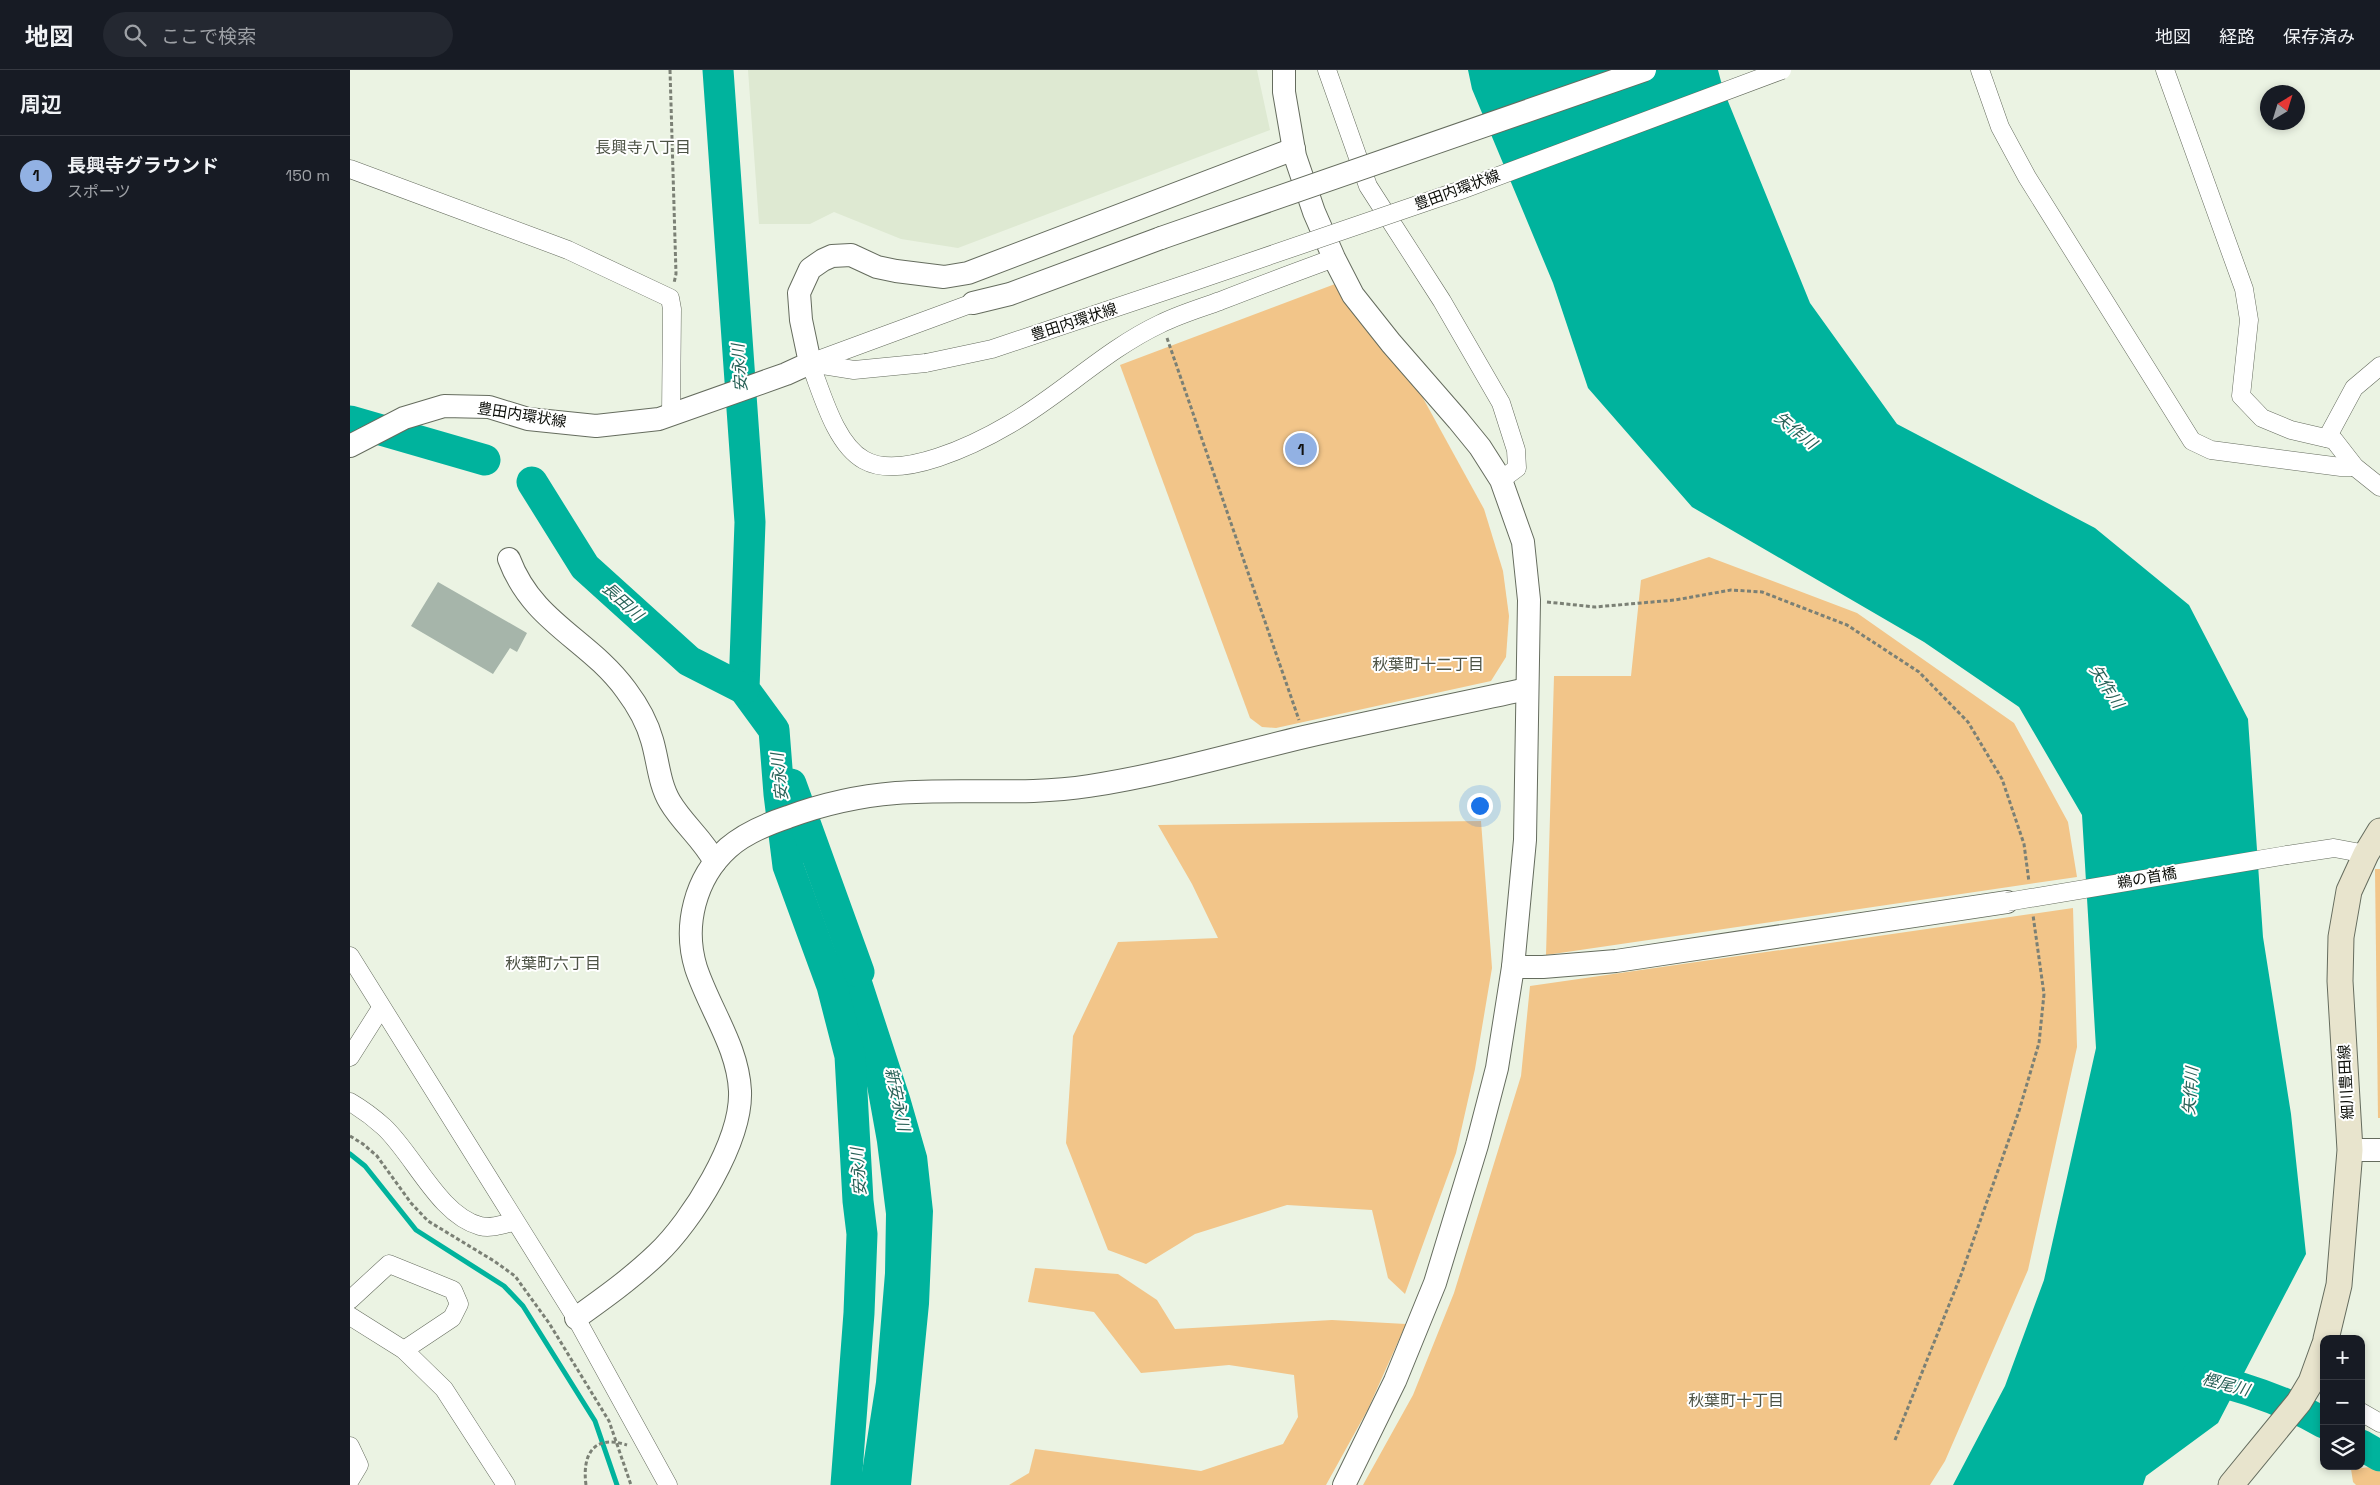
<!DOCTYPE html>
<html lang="ja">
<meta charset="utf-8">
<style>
:root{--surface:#171b24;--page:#242831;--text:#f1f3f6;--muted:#9ea1a6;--line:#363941;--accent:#92b1e3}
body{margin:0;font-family:"Space Grotesk","Noto Sans JP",sans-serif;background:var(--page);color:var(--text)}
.controls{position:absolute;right:15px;bottom:15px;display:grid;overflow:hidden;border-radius:10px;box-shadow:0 2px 8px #0003}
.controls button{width:45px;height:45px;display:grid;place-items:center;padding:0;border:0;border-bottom:1px solid var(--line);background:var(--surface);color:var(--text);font:25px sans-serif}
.compass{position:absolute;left:1910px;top:15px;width:45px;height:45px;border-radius:50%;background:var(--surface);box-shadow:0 2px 8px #0003;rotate:38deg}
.you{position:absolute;left:1129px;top:735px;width:18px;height:18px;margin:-12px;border:4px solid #fff;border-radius:50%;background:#1a73e8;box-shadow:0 0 0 8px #1a73e833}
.badge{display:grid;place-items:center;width:32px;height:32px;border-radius:50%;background:var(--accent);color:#111;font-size:16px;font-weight:700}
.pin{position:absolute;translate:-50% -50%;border:2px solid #fff;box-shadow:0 1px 5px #0006}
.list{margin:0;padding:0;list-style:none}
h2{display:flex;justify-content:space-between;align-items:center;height:65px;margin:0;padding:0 20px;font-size:21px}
h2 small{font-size:16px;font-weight:400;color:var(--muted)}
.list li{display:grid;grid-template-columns:32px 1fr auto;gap:15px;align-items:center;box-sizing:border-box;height:80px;padding:0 20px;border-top:1px solid var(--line)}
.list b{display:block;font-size:19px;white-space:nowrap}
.list p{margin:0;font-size:16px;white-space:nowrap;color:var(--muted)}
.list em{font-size:16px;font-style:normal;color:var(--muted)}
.icon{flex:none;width:28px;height:28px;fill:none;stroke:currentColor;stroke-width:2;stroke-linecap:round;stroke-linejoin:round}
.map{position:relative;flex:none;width:2030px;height:1415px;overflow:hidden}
header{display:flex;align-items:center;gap:30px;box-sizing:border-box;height:70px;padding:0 25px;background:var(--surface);border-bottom:1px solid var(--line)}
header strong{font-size:24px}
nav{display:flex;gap:28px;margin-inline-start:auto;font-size:18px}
.search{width:350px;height:45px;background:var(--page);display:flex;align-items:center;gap:12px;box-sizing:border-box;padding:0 18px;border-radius:28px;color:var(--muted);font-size:19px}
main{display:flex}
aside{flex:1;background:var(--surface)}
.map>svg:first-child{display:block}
</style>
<header>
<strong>地図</strong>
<div class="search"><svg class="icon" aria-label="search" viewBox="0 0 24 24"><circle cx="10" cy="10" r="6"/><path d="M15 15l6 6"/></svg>ここで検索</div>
<nav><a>地図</a><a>経路</a><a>保存済み</a></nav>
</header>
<main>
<aside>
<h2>周辺<small></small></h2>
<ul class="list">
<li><span class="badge">1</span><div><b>長興寺グラウンド</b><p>スポーツ</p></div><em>150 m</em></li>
</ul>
</aside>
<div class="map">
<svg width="2030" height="1415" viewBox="0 0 2030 1415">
<rect width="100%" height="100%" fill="#ebf3e3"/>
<polygon fill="#dee9d2" points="398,0 907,0 920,60 608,178 551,169 484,142 460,154 409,154"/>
<g fill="#f2c589">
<polygon points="993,211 1068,319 1134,439 1153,501 1159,546 1156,587 1141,611 926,658 912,657 900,648 770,295"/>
<polygon points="1359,487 1507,543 1664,653 1718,752 1727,807 1196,885 1204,606 1281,606 1291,510"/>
<polygon points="1131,751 1142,898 1125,999 1106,1083 1055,1224 1038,1208 1022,1140 937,1135 845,1164 796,1194 758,1180 716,1073 723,966 768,872 868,868 842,814 808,755"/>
<polygon points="2025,799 2030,799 2030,1048 2028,1048"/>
<polygon points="1723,838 1727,977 1678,1200 1595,1391 1580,1415 1013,1415 1063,1325 1104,1223 1171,1006 1180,916"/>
<polygon points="685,1198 768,1204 807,1230 825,1259 982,1250 1056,1254 1018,1339 976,1415 659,1415 679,1403 685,1379 851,1401 933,1374 948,1347 944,1305 879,1295 791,1303 744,1242 678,1232"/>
<polygon points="2021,1397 2030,1402 2030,1415 2006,1415 2003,1412 2001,1399"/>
</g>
<g fill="#00b39d">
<polygon points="1118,0 1368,0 1373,19 1460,233 1547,354 1745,458 1839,535 1898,649 1913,867 1941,1044 1956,1184 1868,1353 1796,1406 1793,1415 1603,1415 1655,1316 1694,1210 1746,978 1732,745 1669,637 1574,572 1342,437 1238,318 1203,213 1122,19"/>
<polygon points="501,846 560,1027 577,1086 583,1141 579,1234 561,1415 510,1415 526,1312 535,1203 536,1144 527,1072 513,994 482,891"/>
</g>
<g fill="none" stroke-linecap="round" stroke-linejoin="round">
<polyline stroke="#00b39d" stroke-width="5" points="0,1084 15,1096 66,1160 154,1216 173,1236 245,1351 267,1415"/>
<g stroke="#00b39d" stroke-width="31">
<polyline points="368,0 400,452 394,619 424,660 429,724 438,796 482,916 500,986 508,1131 512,1164 509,1243 496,1415"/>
<polyline points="0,351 135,390"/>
<polyline points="182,412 235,497 339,591 394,619"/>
<polyline points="441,714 509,902"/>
<path d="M 1847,1306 C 1891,1316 1934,1330 1974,1353"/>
<polyline points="2011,1375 2030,1386"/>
</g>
</g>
<polygon fill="#a6b5aa" points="88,512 177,563 167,582 160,578 143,604 61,556"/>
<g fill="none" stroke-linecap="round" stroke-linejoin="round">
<g stroke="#656c5e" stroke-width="19">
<g id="minor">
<polyline points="977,0 1018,116 1092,231 1151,333 1166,380 1167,398 1151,410"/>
<polyline points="1630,0 1650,57 1677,107 1842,371 1861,380 1991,397 2005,397"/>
<polyline points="1815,0 1894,219 1899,250 1891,326 1912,348 1941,360 1984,370 2005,397 2030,417"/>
<polyline points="0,99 218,180 320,228 322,239 321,345"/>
<path d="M 460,293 C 472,323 485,374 514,390 C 551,411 626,374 660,354 C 712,324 755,280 810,254 C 830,244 851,238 870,231 C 908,216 946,202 984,188"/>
<polyline points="460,293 623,233"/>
<polyline points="460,293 504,300 576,293"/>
<polyline points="1977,368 2004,318 2030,296"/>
<polyline points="1937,785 1984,778 2016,784"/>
<polyline points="0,886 226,1248 318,1415"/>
<polyline points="0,987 31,938"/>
<path d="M 0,1032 C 12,1039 24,1048 34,1057 C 64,1085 89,1145 130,1156 C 141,1159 153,1154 164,1152"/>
<polyline points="0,1230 39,1194 103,1220 109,1234 102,1248 54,1280"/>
<polyline points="0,1246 54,1280 94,1319 156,1415"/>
<polyline points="2011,1342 2030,1353"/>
<polyline points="0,1376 9,1395 0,1410"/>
</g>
</g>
<g stroke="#656c5e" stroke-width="24">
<g id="tertiary">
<polyline points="934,0 934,22 945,86 964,142 984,188 1003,225 1041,273 1108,350 1130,377 1151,410 1173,472 1179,530 1175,770 1163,897 1147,998 1127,1075 1085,1213 1045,1311 994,1415"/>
<polyline points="623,233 660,224 811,168"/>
<polyline points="0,376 54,348 94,336 139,337 178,349 246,356 309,349 436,304 460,293 451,250 449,223 460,199 473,190 482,186 501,185 527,197 546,201 594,207 618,203 944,79"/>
<path d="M 159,489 C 183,553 239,569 276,620 C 288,636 297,652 302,670 C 308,690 309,714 320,732 C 333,754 353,769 365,792"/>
<polyline points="1163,897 1193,897 1266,891 1657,832"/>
<polyline points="2000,1080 2030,1080"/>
<path d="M 226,1248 C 254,1228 282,1208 307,1184 C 342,1151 392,1071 390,1021 C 388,977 360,940 346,898 C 333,856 345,808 378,778 C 395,763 417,754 438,747 C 473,734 509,726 546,723 C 610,718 676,726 739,716 C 812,705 883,684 954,667 C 1028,650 1103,635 1177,619"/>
</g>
</g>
<g stroke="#656c5e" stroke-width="27">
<g id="secondary">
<polyline points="1976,1269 1989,1215 2000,1080 1990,911 1991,867 1999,821 2016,784 2030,761"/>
<polyline points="1881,1415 1949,1332 1961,1312 1974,1276"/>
</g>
</g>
<g stroke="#7b8075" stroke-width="3" stroke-dasharray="4 2.5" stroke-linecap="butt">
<polyline points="320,0 326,204 324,213"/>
<polyline points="817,268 949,650"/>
<polyline points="1197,532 1245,537 1325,530 1381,520 1412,522 1497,555 1569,602 1618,652 1652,709 1674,774 1679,812"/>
<polyline points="0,1066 13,1074 27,1086 61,1133 78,1151 144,1191 165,1206 199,1253 259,1351 281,1415"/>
<polyline points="1545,1370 1611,1205 1669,1041 1689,973 1694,924 1683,845"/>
<path d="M 236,1415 C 232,1385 243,1364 277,1375"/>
</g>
<use href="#minor" stroke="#fff" stroke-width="18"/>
<use href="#tertiary" stroke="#fff" stroke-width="22"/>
<use href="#secondary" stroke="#e8e4cd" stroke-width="25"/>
<g stroke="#656c5e" stroke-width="19" stroke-linecap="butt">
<g id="minor-bridge">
<polyline points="576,293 642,279 842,212 1111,120 1432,0"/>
<polyline points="1657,832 1937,785"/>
</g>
</g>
<g stroke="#656c5e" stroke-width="24" stroke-linecap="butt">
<polyline id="tertiary-bridge" points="811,168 1295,0"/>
</g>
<use href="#minor-bridge" stroke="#fff" stroke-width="18"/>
<use href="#tertiary-bridge" stroke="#fff" stroke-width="22"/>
</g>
<g text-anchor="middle" stroke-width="4" stroke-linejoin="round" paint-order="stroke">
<g font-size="15" fill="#0b0d08" stroke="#fff">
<text transform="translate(1107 120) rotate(-20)" y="5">豊田内環状線</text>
<text transform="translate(724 252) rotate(-18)" y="5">豊田内環状線</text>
<text transform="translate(172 345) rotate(9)" y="5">豊田内環状線</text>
<text transform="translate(1797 808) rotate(-10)" y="5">鵜の首橋</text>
<text transform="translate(1996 1012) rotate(-93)" y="5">細川豊田線</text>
</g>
<g font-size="16" fill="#4d5345" stroke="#fff">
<text x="293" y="83">長興寺八丁目</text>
<text x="1078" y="600">秋葉町十二丁目</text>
<text x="203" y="899">秋葉町六丁目</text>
<text x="1386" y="1336">秋葉町十丁目</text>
</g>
<g font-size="16" font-style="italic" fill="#286157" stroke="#fff">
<text transform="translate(389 298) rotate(-94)" y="6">安永川</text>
<text transform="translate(1446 360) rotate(39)" y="6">矢作川</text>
<text transform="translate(273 531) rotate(42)" y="6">長田川</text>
<text transform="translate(1757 616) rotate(57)" y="6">矢作川</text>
<text transform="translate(429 707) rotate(-96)" y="6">安永川</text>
<text transform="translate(1840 1021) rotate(-86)" y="6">矢作川</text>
<text transform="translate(548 1029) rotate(78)" y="6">新安永川</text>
<text transform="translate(508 1102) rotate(-94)" y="6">安永川</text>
<text transform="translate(1876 1314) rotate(15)" y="6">樫尾川</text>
</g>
</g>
</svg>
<div class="controls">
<button>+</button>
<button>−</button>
<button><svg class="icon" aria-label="layers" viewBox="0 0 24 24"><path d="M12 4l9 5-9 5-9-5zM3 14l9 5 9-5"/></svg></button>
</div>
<svg class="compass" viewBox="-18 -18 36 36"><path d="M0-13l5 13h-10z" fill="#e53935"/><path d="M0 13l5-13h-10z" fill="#9ea1a6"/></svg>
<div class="you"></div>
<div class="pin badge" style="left:951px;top:379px">1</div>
</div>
</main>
